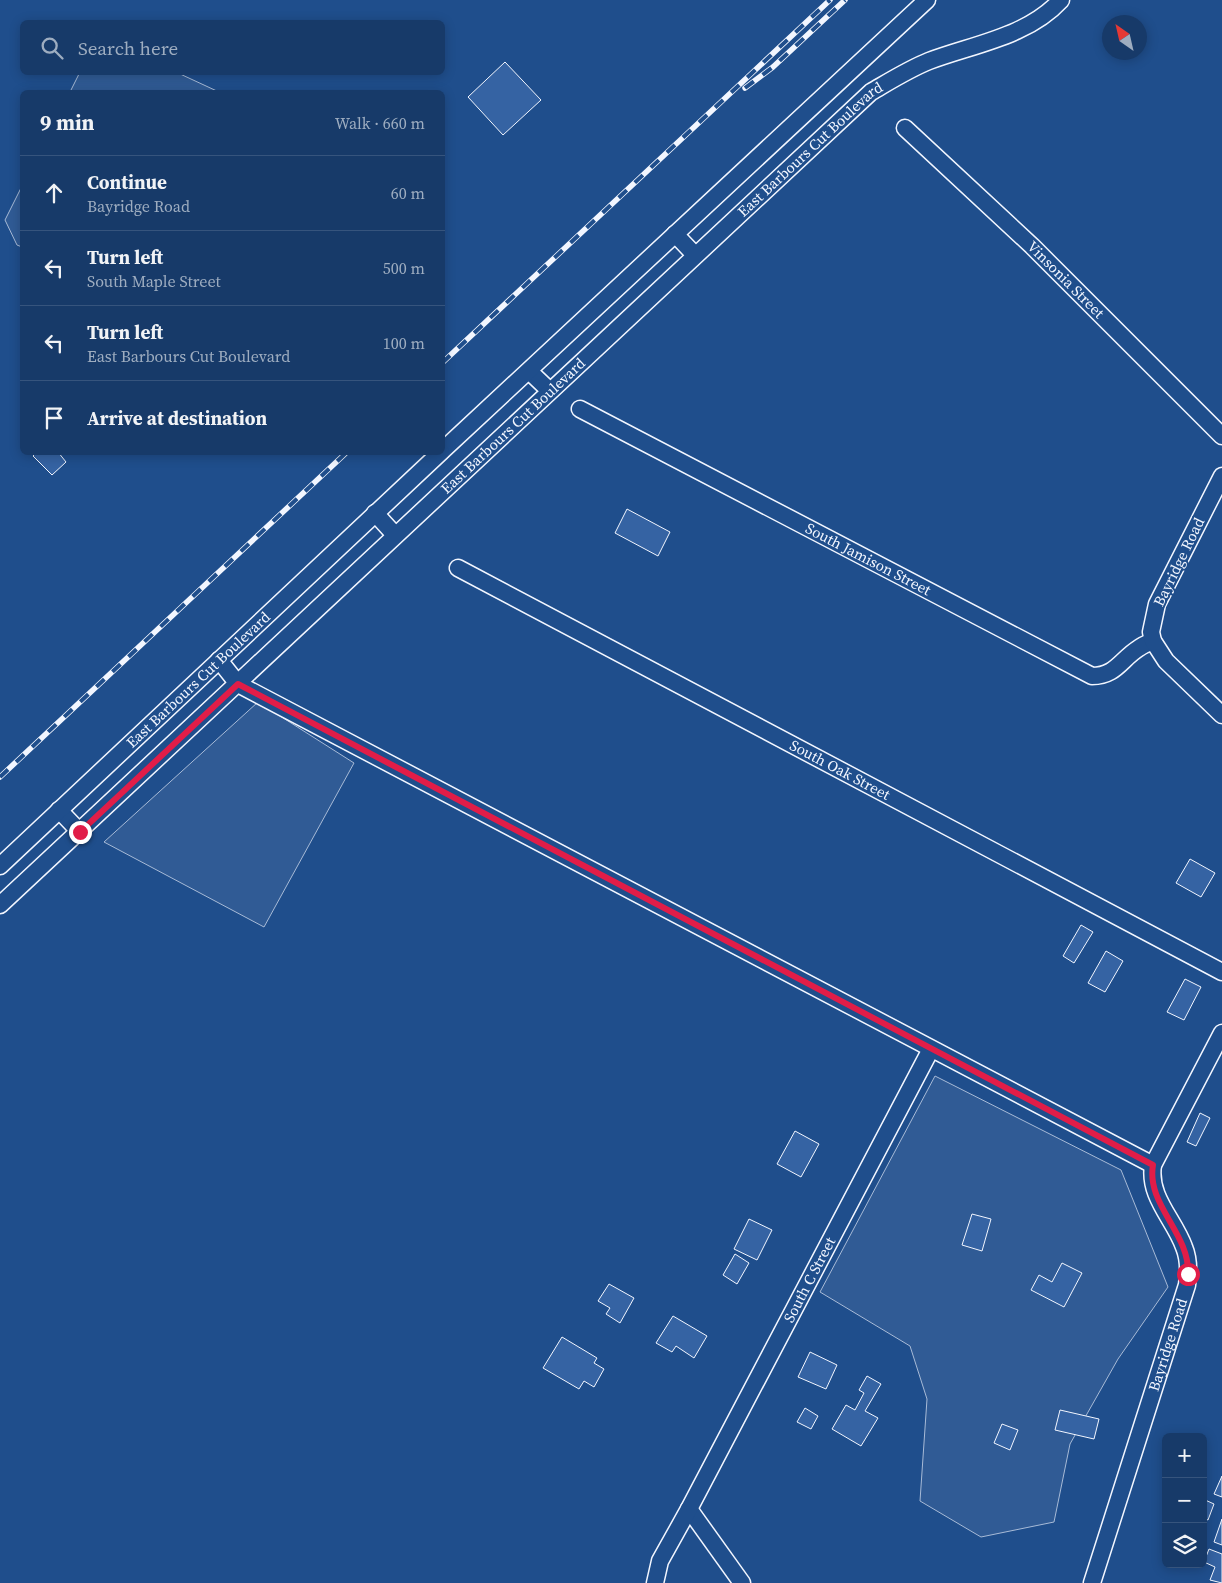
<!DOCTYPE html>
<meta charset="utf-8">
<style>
:root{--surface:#173a69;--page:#244571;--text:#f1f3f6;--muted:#9eadc0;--line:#36547d}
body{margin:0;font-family:"Source Serif 4",serif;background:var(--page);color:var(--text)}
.controls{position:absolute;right:15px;bottom:15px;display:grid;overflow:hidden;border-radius:8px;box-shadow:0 2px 12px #0003}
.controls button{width:45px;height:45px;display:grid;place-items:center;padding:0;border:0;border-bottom:1px solid var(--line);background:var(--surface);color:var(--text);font:25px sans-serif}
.compass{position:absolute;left:1102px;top:15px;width:45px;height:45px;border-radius:50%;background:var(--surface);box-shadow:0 2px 12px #0003;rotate:326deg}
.stop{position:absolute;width:15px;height:15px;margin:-11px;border:4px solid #e11d48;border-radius:50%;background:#fff}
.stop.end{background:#e11d48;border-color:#fff;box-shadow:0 1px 5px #0008}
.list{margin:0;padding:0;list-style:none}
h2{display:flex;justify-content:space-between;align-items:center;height:65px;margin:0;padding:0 20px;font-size:21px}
h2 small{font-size:16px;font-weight:400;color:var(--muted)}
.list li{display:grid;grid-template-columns:32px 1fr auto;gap:15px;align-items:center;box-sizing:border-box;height:75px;padding:0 20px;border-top:1px solid var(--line)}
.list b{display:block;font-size:19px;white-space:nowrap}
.list p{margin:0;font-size:16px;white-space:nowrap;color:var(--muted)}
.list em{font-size:16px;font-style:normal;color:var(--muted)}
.icon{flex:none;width:28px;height:28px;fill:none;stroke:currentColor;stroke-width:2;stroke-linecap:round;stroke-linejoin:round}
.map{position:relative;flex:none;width:1222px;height:1583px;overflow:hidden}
.search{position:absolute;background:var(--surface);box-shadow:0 2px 12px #0003;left:20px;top:20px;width:425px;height:55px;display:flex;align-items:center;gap:12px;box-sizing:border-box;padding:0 18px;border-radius:8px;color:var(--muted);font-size:19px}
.panel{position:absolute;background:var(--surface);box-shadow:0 2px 12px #0003;left:20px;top:90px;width:425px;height:365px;border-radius:8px}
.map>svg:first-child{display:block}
</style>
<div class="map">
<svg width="1222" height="1583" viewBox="0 0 1222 1583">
<rect width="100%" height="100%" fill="#1f4e8c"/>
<g fill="#305b95" stroke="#a8bbd7">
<polygon points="80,72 178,73 219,92 70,92"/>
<polygon points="22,186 22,247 17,245 5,220"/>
<polygon points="258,702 354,763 264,927 104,842"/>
<polygon points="935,1076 1121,1170 1168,1287 1118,1359 1070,1444 1054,1522 981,1537 920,1501 927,1399 910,1346 820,1292"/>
</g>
<g fill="#3563a3" stroke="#f2f6ff">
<polygon points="505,62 541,100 503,135 468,97"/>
<polygon points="37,452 58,452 66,462 52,475 33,456"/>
<polygon points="627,509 670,532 658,556 615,533"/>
<polygon points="1190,859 1215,873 1201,897 1176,883"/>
<polygon points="1081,925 1093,932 1074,963 1063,956"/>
<polygon points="1106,951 1123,961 1105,992 1088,983"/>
<polygon points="1185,979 1201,987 1184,1020 1167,1012"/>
<polygon points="1200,1113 1210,1118 1196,1146 1187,1142"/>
<polygon points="795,1131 819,1144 801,1177 777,1164"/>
<polygon points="972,1214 991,1219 982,1251 962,1245"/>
<polygon points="749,1219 772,1230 757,1260 734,1249"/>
<polygon points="735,1254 749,1263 737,1284 723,1275"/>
<polygon points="1062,1263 1082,1273 1064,1307 1031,1290 1039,1275 1052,1282"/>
<polygon points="609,1284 634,1298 620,1323 606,1314 610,1308 598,1301"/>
<polygon points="673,1316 707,1336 694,1358 676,1346 672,1352 656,1343"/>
<polygon points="562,1337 597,1358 594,1363 604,1369 594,1387 584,1381 579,1389 543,1368"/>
<polygon points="810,1352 837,1365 826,1389 798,1377"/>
<polygon points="867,1376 881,1384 865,1411 878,1418 861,1446 832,1429 846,1405 855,1410 864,1393 859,1390"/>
<polygon points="805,1408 818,1416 811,1429 797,1422"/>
<polygon points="1060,1410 1099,1419 1094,1439 1055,1430"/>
<polygon points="1002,1424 1018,1430 1010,1450 994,1443"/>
<polygon points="1222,1476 1222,1497 1214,1494"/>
<polygon points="1203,1499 1214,1504 1208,1520 1203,1518"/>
<polygon points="1222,1519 1222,1545 1214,1542"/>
<polygon points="1209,1549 1222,1554 1222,1583 1210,1580 1215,1567 1204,1562"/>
</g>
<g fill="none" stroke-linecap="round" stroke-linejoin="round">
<g stroke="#f2f6ff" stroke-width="19">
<g id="minor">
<path id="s1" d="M 905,128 L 1032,246 L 1222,436"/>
<polyline points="675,234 695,255"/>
<polyline points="529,371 550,391"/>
<path id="s2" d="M 580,409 L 1092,676 C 1116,676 1121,659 1139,648 C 1143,645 1148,643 1153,641"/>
<polyline points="442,451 927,0"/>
<polyline points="1222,476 1157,604 1151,632 1153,641 1166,661 1222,715"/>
<polyline points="375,513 395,535"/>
<path id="s3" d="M 458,568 L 1222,972"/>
<polyline points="219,660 238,684 1153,1165"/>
<polyline points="59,810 79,831"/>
<path id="s4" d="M 0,866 L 441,452"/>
<path id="s5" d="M 0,905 L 871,92 C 890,81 909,69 929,61 C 974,44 1027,37 1061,0"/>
<polyline points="689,1509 742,1583"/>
<path id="s6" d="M 655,1583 L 660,1561 L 689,1509 L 931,1049"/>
<path id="s7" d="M 1092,1583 L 1187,1285 C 1189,1271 1189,1259 1184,1247 C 1174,1219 1148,1197 1153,1165 L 1222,1033"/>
</g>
</g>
<use href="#minor" stroke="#1f4e8c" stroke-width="16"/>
<g stroke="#f2f6ff" stroke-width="5.5">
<g id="rail">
<polyline points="745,88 773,67 845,0"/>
<polyline points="442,363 830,0"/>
<polyline points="0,777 347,452"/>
</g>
</g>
<use href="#rail" stroke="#1f4e8c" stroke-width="4" stroke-dasharray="11" stroke-linecap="butt"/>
</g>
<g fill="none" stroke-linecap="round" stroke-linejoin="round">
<path stroke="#e11d48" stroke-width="6" d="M 80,832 L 238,684 L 1153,1165 C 1146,1205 1190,1233 1188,1274"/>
</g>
<g text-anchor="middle" stroke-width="4" stroke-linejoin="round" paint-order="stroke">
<g font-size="15" fill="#f2f6ff" stroke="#1f4e8c">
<text dy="5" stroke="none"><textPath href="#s5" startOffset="1108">East Barbours Cut Boulevard</textPath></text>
<text dy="5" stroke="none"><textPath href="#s1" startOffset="221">Vinsonia Street</textPath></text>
<text dy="5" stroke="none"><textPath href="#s5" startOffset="702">East Barbours Cut Boulevard</textPath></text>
<text dy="5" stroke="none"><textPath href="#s2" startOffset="325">South Jamison Street</textPath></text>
<text transform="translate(1179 562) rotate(-64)" y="5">Bayridge Road</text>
<text dy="5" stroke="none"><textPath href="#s4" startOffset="272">East Barbours Cut Boulevard</textPath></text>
<text dy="5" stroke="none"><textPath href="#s3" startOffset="432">South Oak Street</textPath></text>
<text dy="5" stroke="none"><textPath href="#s6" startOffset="341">South C Street</textPath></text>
<text dy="5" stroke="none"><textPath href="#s7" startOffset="250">Bayridge Road</textPath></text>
</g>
</g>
</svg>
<div class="controls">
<button>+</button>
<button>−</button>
<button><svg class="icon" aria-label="layers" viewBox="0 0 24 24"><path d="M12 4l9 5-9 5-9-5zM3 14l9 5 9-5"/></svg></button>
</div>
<svg class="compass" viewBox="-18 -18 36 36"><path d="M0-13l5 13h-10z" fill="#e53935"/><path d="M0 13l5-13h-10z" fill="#9eadc0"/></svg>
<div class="stop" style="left:1188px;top:1274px"></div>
<div class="stop end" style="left:80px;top:832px"></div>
<div class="search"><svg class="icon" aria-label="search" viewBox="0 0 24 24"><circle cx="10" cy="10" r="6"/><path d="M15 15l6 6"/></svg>Search here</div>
<section class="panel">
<h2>9 min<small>Walk · 660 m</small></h2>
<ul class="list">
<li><svg class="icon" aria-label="ahead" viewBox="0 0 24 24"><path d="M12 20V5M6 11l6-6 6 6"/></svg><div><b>Continue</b><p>Bayridge Road</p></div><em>60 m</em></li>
<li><svg class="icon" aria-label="left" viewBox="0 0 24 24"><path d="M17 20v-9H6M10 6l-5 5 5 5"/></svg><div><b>Turn left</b><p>South Maple Street</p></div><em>500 m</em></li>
<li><svg class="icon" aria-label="left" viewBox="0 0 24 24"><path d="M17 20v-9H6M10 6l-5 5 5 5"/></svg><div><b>Turn left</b><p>East Barbours Cut Boulevard</p></div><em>100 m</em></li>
<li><svg class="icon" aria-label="arrive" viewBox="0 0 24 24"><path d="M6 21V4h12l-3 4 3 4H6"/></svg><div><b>Arrive at destination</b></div></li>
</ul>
</section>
</div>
